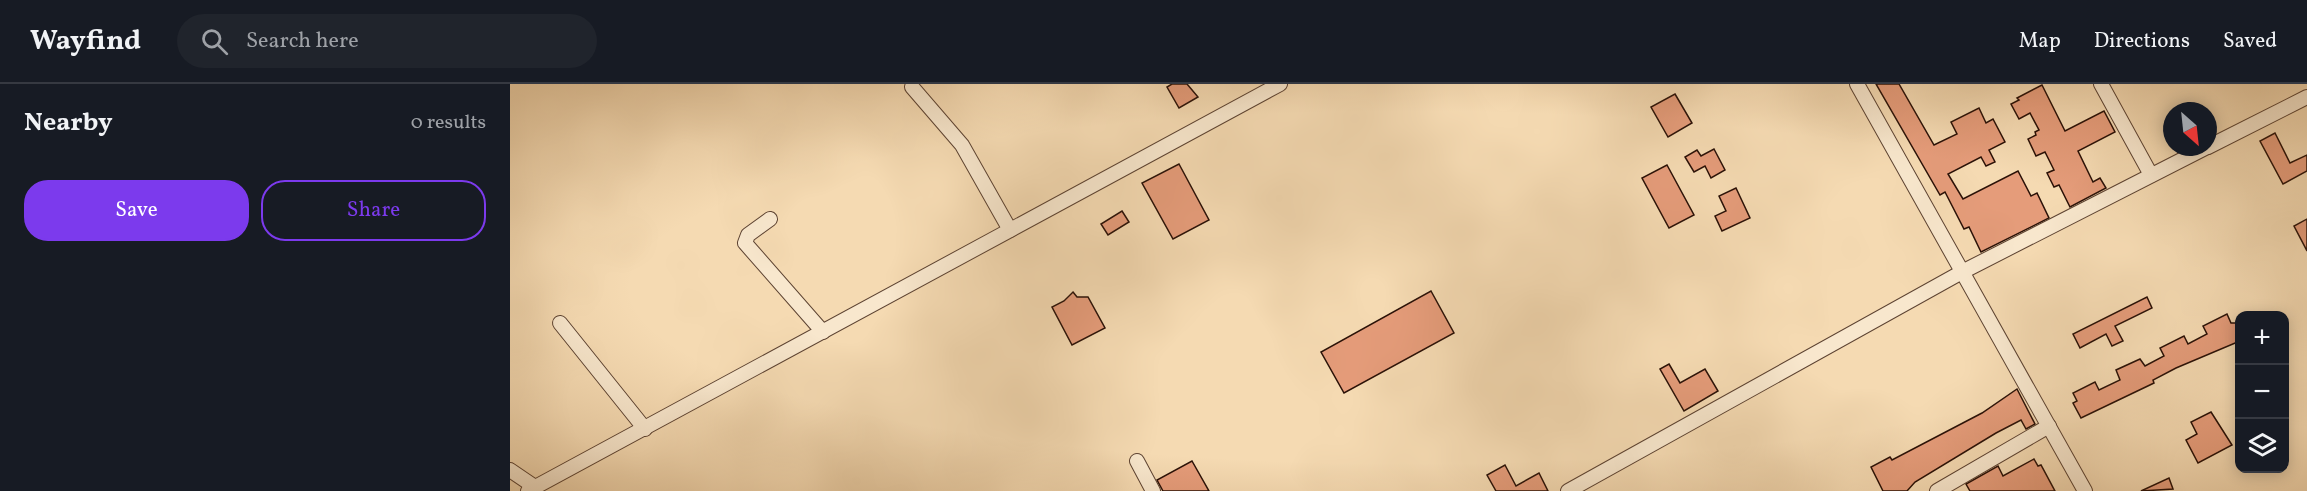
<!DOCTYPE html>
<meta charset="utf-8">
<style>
:root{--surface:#171b24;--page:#20242c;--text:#f1f3f6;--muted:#9ea1a6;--line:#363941;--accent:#7c3aed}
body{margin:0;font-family:Vollkorn,serif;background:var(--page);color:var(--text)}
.controls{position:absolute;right:18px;bottom:18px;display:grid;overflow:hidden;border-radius:12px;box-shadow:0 3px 15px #0003}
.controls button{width:54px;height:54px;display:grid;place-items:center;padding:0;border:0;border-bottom:2px solid var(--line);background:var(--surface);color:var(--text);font:30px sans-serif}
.compass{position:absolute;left:1653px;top:18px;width:54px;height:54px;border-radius:50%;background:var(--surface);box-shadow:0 3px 15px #0003;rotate:153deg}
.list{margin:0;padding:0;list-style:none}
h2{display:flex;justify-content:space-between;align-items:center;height:78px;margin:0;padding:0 24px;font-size:26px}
h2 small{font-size:20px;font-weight:400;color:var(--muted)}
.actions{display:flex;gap:12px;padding:18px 24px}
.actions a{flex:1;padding:14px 0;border:2px solid var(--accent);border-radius:24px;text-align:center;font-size:21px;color:var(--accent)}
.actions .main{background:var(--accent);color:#fff}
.icon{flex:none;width:33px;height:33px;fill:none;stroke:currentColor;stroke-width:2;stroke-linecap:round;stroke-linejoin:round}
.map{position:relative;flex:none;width:1797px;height:407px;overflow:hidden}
header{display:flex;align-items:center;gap:36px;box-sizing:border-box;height:84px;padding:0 30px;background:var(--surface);border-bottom:2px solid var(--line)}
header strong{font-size:28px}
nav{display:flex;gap:33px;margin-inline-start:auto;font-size:21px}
.search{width:420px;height:54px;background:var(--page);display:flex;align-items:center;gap:15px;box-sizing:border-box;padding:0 21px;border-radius:33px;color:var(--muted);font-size:22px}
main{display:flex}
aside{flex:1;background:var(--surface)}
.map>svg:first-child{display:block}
</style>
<header>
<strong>Wayfind</strong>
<div class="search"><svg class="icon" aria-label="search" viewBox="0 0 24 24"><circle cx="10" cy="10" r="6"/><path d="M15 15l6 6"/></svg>Search here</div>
<nav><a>Map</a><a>Directions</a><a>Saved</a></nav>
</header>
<main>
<aside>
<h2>Nearby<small>0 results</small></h2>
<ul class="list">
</ul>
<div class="actions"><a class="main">Save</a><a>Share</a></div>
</aside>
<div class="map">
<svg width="1797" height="407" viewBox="0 0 1797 407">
<rect width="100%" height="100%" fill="#f5dab2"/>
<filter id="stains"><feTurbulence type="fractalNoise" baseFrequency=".00333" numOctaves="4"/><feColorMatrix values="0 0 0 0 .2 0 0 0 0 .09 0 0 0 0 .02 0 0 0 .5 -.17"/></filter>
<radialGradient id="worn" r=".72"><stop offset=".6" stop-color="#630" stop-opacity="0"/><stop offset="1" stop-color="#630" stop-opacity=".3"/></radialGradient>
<g fill="#e59c7a" stroke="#2a1107" stroke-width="1.5">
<polygon points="662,0 677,0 688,13 669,24 657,3"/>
<polygon points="1366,0 1389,0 1424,61 1447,50 1441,38 1469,24 1476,39 1483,35 1495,58 1479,66 1485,78 1476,82 1471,73 1438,90 1453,115 1508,87 1521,112 1527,109 1539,134 1471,168 1459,143 1454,145 1435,108 1430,111"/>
<polygon points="1532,1 1555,47 1594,27 1605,48 1568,67 1583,98 1590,94 1596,104 1560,123 1549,101 1544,103 1537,89 1544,86 1535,68 1526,72 1518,55 1526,51 1525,48 1529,46 1520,29 1509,35 1501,20 1509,16 1507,14"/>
<polygon points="1165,10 1182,39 1158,53 1141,23"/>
<polygon points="1765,49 1780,79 1797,71 1797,87 1773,100 1750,57"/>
<polygon points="1204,65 1215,86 1201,94 1195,82 1184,88 1175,73 1187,66 1191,72"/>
<polygon points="669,80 699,136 663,155 632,99"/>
<polygon points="1157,81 1184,131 1159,144 1132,94"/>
<polygon points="1226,104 1240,134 1212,147 1205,132 1216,127 1209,112"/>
<polygon points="612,127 619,138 598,151 591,140"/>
<polygon points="1797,135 1797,167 1784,142"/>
<polygon points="921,207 944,249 834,309 811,268"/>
<polygon points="563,208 567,213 578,213 595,244 562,261 542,223 554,217"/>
<polygon points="1637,213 1642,224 1605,242 1613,257 1602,262 1596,250 1570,264 1563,250"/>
<polygon points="1717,230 1721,239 1730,239 1730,257 1666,284 1643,296 1644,299 1571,334 1563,319 1567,317 1563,309 1585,298 1589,306 1610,296 1606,286 1630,275 1635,282 1654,272 1650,264 1674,252 1678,260 1697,250 1693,242"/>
<polygon points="1159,280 1170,299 1195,285 1208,307 1174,327 1150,285"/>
<polygon points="1507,305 1525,340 1516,345 1511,336 1486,349 1405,398 1397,407 1373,407 1361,383 1380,373 1382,376 1472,329"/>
<polygon points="1701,328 1722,361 1688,379 1676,356 1687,350 1681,338"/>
<polygon points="1524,375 1528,382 1531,381 1545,407 1460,407 1456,400 1488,382 1493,392"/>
<polygon points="682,377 699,407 653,407 647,396"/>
<polygon points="995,381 1006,402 1029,389 1038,407 986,407 977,391"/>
<polygon points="1659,394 1663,405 1631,407"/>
</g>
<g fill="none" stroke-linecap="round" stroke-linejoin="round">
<g stroke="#5d4332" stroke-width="16">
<g id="minor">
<polyline points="1347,0 1575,407"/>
<polyline points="1591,0 1641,91"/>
<polyline points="402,3 452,61 500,146"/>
<polyline points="1698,63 1797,13"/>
<polyline points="260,135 238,151 235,159 313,248"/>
<polyline points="50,239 135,345"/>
<polyline points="627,377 643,407"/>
<polyline points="0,386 25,403"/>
<polyline points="18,407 770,0"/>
<polyline points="1058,407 1452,188 1697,63"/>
<polyline points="1427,407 1539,342"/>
</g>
</g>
<use href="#minor" stroke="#f8e7cd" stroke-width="14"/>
</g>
<rect width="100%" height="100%" filter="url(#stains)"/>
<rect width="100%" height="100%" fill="url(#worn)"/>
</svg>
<div class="controls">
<button>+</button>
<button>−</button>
<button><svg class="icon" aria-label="layers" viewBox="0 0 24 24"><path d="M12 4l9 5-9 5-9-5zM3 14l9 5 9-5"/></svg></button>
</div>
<svg class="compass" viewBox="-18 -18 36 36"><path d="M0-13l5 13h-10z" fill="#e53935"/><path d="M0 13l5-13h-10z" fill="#9ea1a6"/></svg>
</div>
</main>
